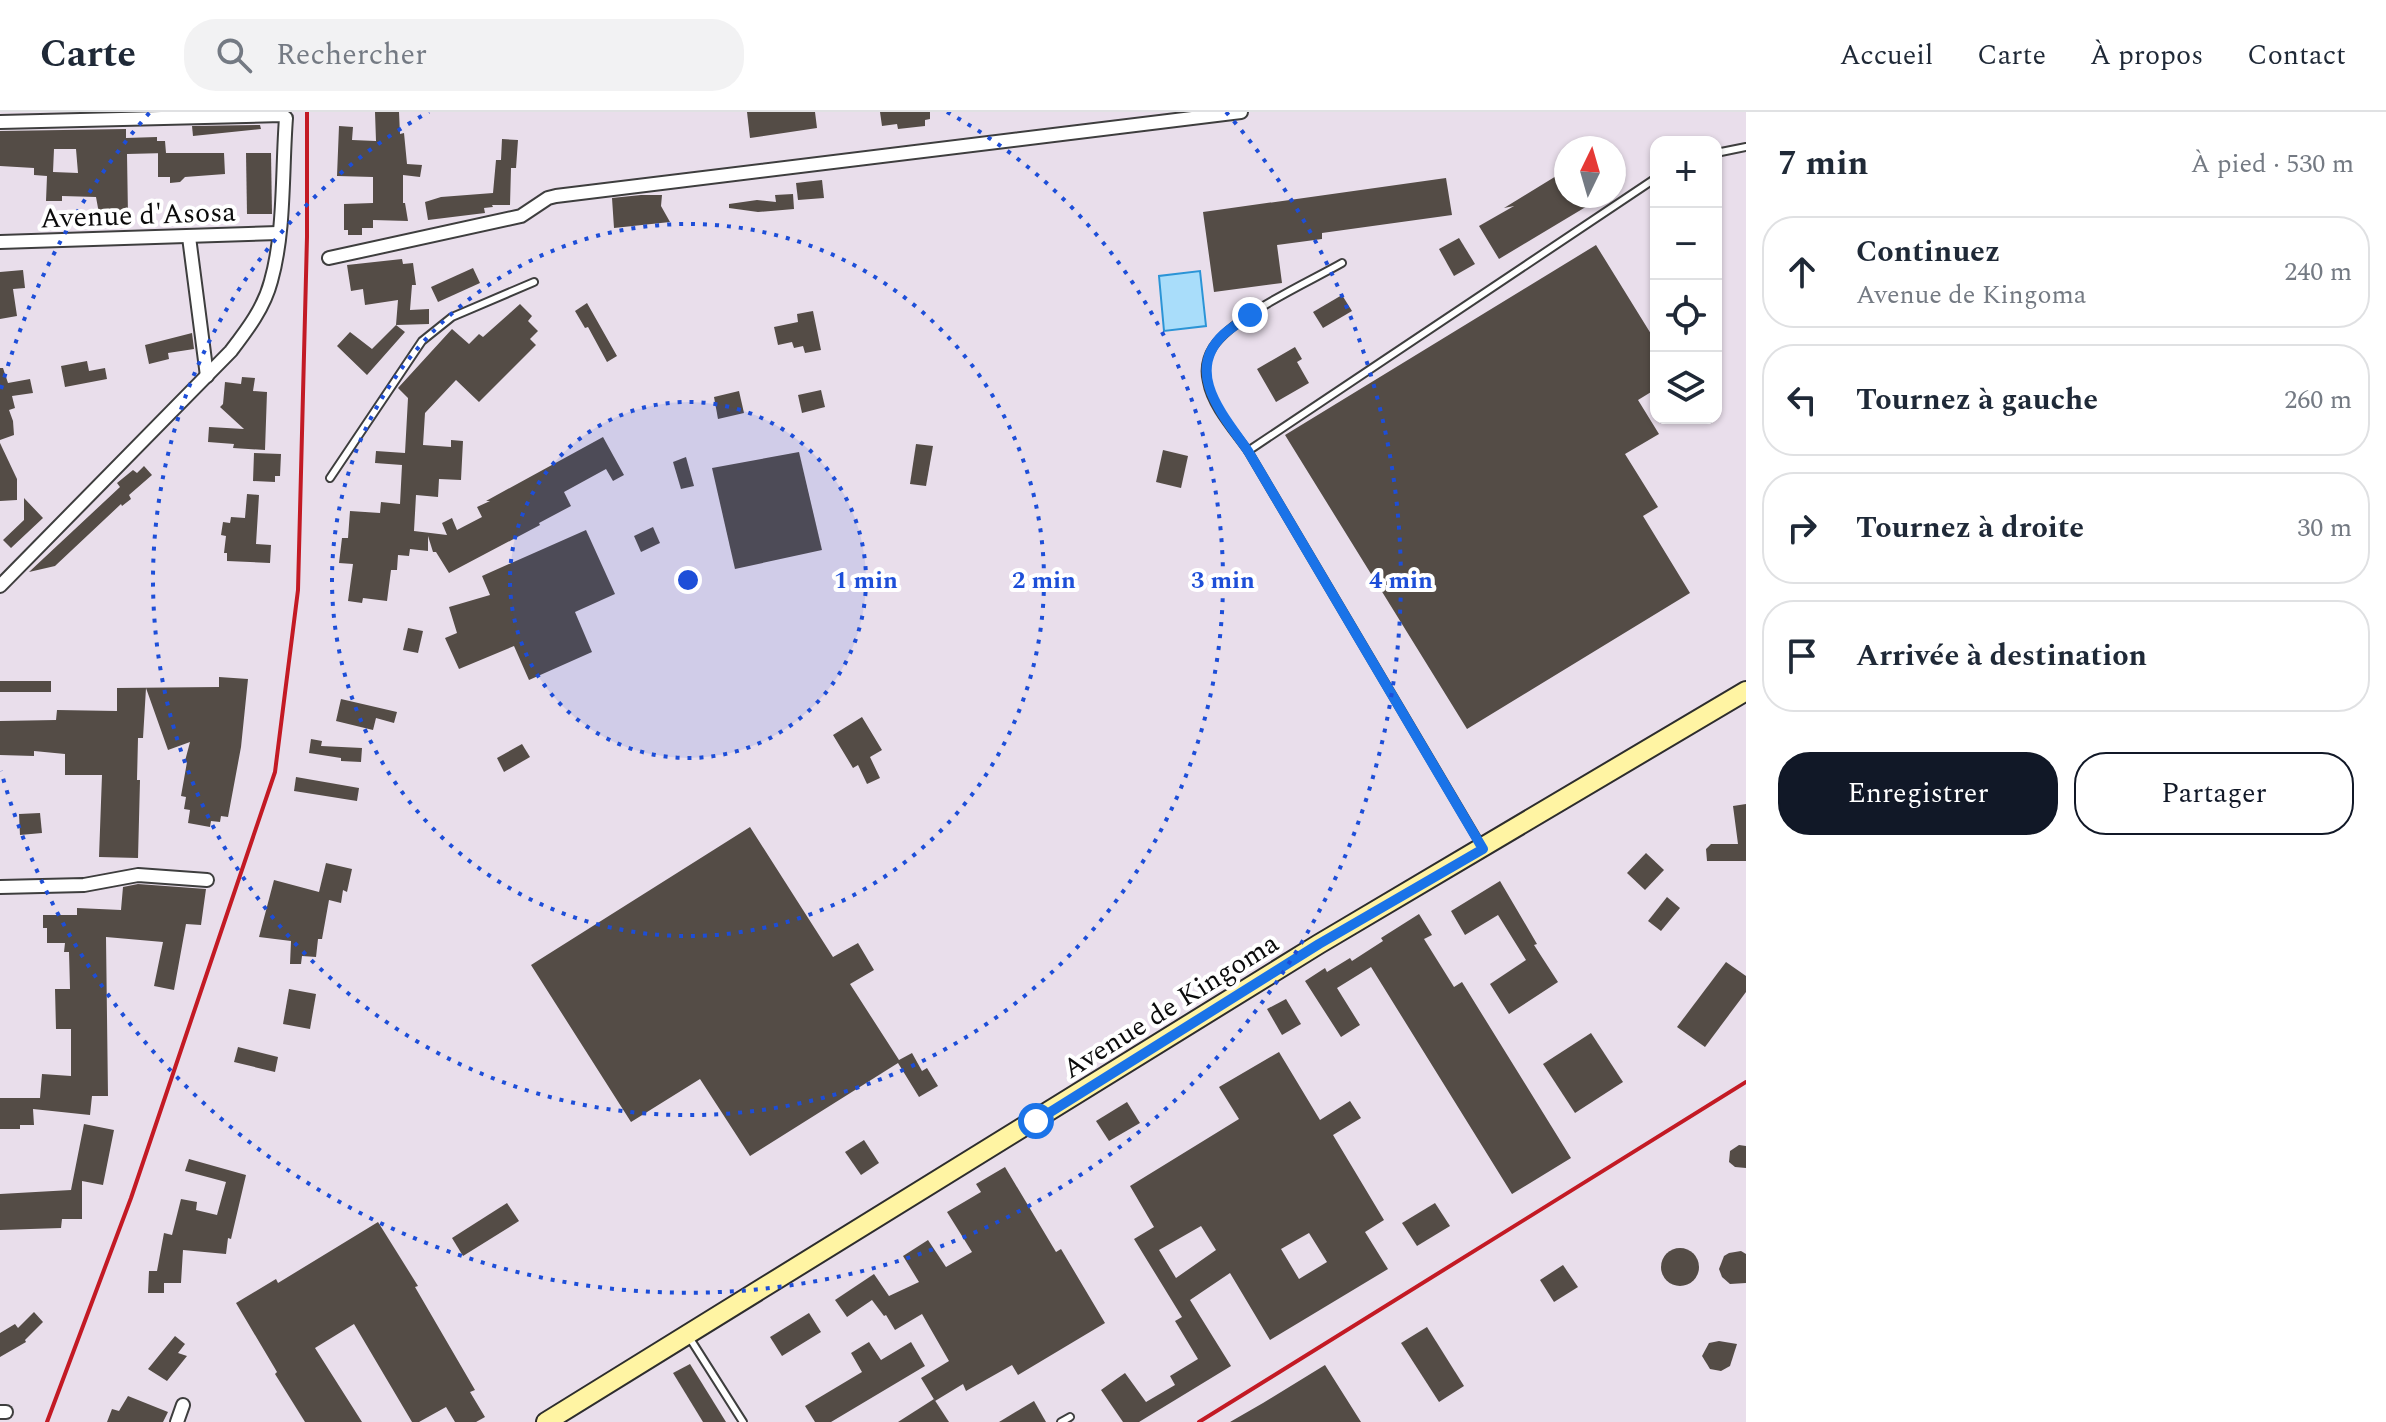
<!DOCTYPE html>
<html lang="fr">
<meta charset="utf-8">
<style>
:root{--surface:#fff;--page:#f2f2f3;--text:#1f2937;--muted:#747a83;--line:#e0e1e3;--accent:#111827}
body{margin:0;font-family:Spectral,serif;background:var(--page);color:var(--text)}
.controls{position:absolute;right:24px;top:24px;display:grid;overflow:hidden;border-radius:16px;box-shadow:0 2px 6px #0004}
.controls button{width:72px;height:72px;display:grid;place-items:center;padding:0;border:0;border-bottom:2px solid var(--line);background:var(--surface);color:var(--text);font:40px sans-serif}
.compass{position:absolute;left:1554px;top:24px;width:72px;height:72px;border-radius:50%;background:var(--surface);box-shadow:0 2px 6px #0004;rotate:5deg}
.stop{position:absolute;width:24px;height:24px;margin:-18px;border:6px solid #1a73e8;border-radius:50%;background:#fff}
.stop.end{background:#1a73e8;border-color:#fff;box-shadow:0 2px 8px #0008}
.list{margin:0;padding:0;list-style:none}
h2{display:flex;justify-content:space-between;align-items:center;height:104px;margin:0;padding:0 32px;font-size:34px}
h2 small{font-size:26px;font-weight:400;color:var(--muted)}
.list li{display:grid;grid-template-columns:52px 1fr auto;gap:24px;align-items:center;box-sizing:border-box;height:112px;margin:0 16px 16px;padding:0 16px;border:2px solid var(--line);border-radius:32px}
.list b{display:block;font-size:30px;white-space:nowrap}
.list p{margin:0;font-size:26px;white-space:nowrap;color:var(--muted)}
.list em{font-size:26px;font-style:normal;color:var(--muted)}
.actions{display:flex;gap:16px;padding:24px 32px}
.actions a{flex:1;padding:18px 0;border:2px solid var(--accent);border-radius:32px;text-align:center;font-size:28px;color:var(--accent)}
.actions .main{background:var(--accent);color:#fff}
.icon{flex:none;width:44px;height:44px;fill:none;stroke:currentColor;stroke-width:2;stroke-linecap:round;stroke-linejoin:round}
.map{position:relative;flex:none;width:1746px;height:1310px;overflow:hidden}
header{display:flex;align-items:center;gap:48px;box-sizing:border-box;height:112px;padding:0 40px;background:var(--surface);border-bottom:2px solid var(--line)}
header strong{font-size:38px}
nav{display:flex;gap:44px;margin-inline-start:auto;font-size:28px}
.search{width:560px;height:72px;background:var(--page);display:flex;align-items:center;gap:20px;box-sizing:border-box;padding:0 28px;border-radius:32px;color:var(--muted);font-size:30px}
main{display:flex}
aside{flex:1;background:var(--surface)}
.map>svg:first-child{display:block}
</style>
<header>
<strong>Carte</strong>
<div class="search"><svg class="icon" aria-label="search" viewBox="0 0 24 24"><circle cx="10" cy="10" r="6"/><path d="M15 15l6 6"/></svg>Rechercher</div>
<nav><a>Accueil</a><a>Carte</a><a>À propos</a><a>Contact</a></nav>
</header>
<main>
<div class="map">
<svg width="1746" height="1310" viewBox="0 0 1746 1310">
<rect width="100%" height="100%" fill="#fffae8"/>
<path fill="#e9deeb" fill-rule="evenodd" d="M 0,0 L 1746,0 L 1746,1310 L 0,1310 ZM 1656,30 L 1716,30 L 1716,306 L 1656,306 ZM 1566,36 L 1614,36 L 1614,84 L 1566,84 Z"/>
<polygon fill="#a9ddfa" stroke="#2b94d6" stroke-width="2" points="1200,159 1206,214 1164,219 1159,164"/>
<g fill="#544c46" fill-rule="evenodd">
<polygon points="375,0 399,0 400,22 404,21 407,52 422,53 420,65 403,63 403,91 405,91 408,109 373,108 373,116 362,116 362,123 348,123 348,118 344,118 344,92 373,91 373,65 337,64 339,14 353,15 352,28 376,29"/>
<polygon points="747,0 815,0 817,16 750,26"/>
<polygon points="880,0 930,0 930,7 925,8 925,14 898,17 897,12 882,14"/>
<polygon points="260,13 261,17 193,24 192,14"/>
<path d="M 126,17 L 126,26 L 157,25 L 157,29 L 165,29 L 166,41 L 127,42 L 128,104 L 100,107 L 96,85 L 62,84 L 62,89 L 46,89 L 47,64 L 34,63 L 34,56 L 0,54 L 0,19 ZM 54,37 L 76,37 L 78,61 L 53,60 Z"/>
<polygon points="502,27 518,28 516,56 511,56 510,93 492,93 493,95 484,96 485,101 428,108 425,90 441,85 493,81 496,48 501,48"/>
<polygon points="158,41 224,41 225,62 185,65 180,70 170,71 170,65 158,65"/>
<polygon points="246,41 271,41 272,102 247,102"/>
<polygon points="1566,58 1566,84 1604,84 1499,147 1479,114 1514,94 1504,96"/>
<polygon points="1446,66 1452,103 1322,121 1322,127 1277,133 1282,171 1214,180 1203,100"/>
<polygon points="822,68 824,86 798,88 796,71"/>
<polygon points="793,82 794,97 758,100 729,96 729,92 757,88 776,90 775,83"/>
<polygon points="641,83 662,83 661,94 670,110 614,116 612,86"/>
<polygon points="1459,126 1475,152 1454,164 1439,137"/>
<polygon points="1596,133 1656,230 1656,277 1638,288 1659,322 1625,342 1658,395 1643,404 1690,481 1467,617 1285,323"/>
<polygon points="402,147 403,152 413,151 416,173 412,173 410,198 429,197 429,212 396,213 405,220 367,263 337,234 350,220 372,237 396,213 398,188 365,193 363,177 351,179 347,153"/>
<polygon points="473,156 480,171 438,190 431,175"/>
<polygon points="23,158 25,176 13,177 17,204 0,207 0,160"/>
<polygon points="1342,183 1352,199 1323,216 1313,200"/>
<polygon points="587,191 617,244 607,250 588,215 585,216 575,199"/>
<polygon points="520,192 532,204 528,209 538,219 530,227 536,233 479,290 456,268 425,301 423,333 451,335 451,328 463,329 461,368 439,367 438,385 416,383 414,419 447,423 442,411 452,406 457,418 482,405 477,395 490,389 486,389 603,325 624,363 613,369 606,357 564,380 571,394 539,411 540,413 449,461 436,440 433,440 428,424 428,439 410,437 409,444 398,443 397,458 391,458 387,489 363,486 362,491 348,489 353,452 339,451 342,426 348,426 350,399 380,401 381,390 400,392 402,353 375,351 376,339 405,341 408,286 398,276 452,217 469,232 479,222 483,225"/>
<polygon points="813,199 821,238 805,241 803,234 794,236 792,230 778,233 774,215 798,210 797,202"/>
<polygon points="192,221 194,237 168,241 169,247 149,252 145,233"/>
<polygon points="1295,235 1302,247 1297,250 1309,271 1276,290 1257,257"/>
<polygon points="87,249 89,259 105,256 107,267 65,275 61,254"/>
<polygon points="0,256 3,256 8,271 30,267 33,281 12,284 15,296 9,298 13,309 14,323 0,328"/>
<polygon points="242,265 255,266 253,279 267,280 265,338 233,336 234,332 208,330 209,315 244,317 220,295 223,292 225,270 241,272"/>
<polygon points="821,278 825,295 802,301 798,283"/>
<polygon points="739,279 744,301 718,307 714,285"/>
<polygon points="0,331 17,367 17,388 0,389"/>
<polygon points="916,332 933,334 926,374 910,372"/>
<polygon points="1163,338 1188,344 1181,376 1156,370"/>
<polygon points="799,340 822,438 735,457 712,356"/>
<polygon points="254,341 281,342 280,364 275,364 275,370 253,369"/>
<polygon points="686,345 694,374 681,377 673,350"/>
<polygon points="144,354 152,363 129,383 131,387 122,394 121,392 55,454 29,460 120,375 117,371 133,358 137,361"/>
<polygon points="247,382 259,383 256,432 271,433 270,451 227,449 227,441 224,441 226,424 221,423 223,410 230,411 231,405 245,406"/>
<polygon points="24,386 43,406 11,436 3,428 24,408"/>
<polygon points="653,415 660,431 641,440 634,424"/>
<polygon points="586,418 615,482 575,500 592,540 529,568 514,534 459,557 445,526 457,521 449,495 490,483 482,464"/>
<polygon points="408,516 423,519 418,541 403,538"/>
<polygon points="219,565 248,567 241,635 228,705 221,704 220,710 211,709 210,715 188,711 190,698 184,697 186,685 181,684 187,650 185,649 190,630 168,638 146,576 143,626 138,626 137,668 140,668 138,746 99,745 102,663 65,663 65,642 34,639 34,644 0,643 0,609 56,608 57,598 117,599 117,576 219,575"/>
<rect x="0" y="569" width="51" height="11"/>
<polygon points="341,587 397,600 394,611 376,606 373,618 336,609"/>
<polygon points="862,605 882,638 870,645 880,666 867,672 858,653 853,656 833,623"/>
<polygon points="311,627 322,629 321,634 362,636 361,650 341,649 341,646 309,641"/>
<polygon points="522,632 530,645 504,660 497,646"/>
<polygon points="296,665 359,676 357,689 294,679"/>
<polygon points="1746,692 1746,749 1707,749 1706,737 1711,732 1738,732 1733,694"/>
<polygon points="40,701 42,721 20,723 19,702"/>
<polygon points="750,715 833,845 858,831 874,858 850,872 899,948 912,941 922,959 927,956 938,974 919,985 898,951 750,1044 700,967 631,1010 531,853"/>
<polygon points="1646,741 1664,758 1645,778 1627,761"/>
<polygon points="326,751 352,757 347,780 343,778 341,791 329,788 322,827 318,827 316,845 302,844 301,852 290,852 291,829 259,825 274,768 319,780"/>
<polygon points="1500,769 1537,832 1534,833 1558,870 1509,902 1490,872 1526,848 1498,803 1465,823 1451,799"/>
<polygon points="138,772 206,777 201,813 186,812 174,878 154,874 163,830 106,825 108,984 92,984 90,1003 33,997 34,1013 20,1013 20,1017 0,1017 0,986 40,986 42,962 71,964 71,917 56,917 55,877 70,877 69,840 64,840 65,831 47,831 47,816 43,816 43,803 77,803 77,796 121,798 123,775"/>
<polygon points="1667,785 1680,796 1661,819 1648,809"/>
<polygon points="1419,802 1432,823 1424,827 1454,875 1462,870 1571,1046 1512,1082 1371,855 1337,876 1360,913 1341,925 1305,869 1325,856 1327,860 1350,846 1352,849 1383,829 1381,826"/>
<polygon points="1726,850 1746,864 1746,880 1705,935 1677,915"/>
<polygon points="289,877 316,882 310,917 283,912"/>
<polygon points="1286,887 1301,912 1282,923 1267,897"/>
<polygon points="1591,921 1623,970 1575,1001 1543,952"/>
<polygon points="238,935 278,945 275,960 234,950"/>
<path d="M 1279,940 L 1320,1008 L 1350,989 L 1361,1006 L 1333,1023 L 1384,1108 L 1365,1120 L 1388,1157 L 1270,1228 L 1230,1161 L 1190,1188 L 1231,1254 L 1139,1310 L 1123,1310 L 1101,1278 L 1125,1261 L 1146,1290 L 1175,1273 L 1170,1264 L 1198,1247 L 1175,1209 L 1182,1205 L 1134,1127 L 1154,1115 L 1130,1074 L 1239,1007 L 1219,975 ZM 1201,1114 L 1216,1138 L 1176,1166 L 1159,1138 ZM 1309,1121 L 1327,1150 L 1299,1167 L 1281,1137 Z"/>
<polygon points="1127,990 1140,1011 1109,1029 1096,1009"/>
<polygon points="84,1012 114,1018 103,1073 82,1069 82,1107 62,1107 61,1116 0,1118 0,1082 71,1078"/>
<polygon points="864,1028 879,1051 861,1063 845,1040"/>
<polygon points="1739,1033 1746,1034 1746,1056 1735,1055 1729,1050 1730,1039"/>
<polygon points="189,1047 246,1063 231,1127 228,1126 226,1142 183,1138 181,1171 164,1171 164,1181 148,1181 149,1159 157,1159 164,1121 172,1123 181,1087 197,1090 196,1098 217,1103 226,1070 185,1059"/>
<polygon points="1005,1055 1056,1140 1061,1137 1105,1211 1018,1263 1012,1253 966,1279 963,1272 935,1289 921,1266 949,1249 922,1202 895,1218 886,1203 884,1204 872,1188 847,1205 835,1188 874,1162 889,1184 919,1170 903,1144 928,1128 946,1155 972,1140 947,1100 981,1080 976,1072"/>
<polygon points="507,1091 519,1109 463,1144 452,1126"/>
<polygon points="1435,1091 1450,1114 1417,1134 1402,1111"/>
<polygon points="378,1110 418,1174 415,1175 475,1278 470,1280 485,1305 476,1310 455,1310 446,1295 419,1310 412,1310 354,1212 315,1236 362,1310 305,1310 275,1262 277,1260 236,1191 276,1167 278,1171"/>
<circle cx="1680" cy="1155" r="19"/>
<polygon points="1741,1139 1746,1142 1746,1171 1730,1172 1722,1165 1719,1157 1724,1144 1729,1141"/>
<polygon points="1563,1153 1578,1175 1554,1190 1540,1168"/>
<polygon points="34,1200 43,1210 25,1228 26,1230 0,1245 0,1221 15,1212 18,1216"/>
<polygon points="809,1201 821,1220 782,1244 770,1225"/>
<polygon points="1427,1215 1464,1274 1439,1290 1401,1231"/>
<polygon points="175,1224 185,1232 178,1241 187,1244 167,1269 148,1257"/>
<polygon points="1719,1229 1737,1232 1730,1254 1721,1259 1710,1257 1702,1244 1709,1231"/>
<polygon points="869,1230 881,1248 911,1230 925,1254 831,1310 815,1310 805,1294 862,1260 851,1241"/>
<polygon points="690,1252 726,1310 703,1310 673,1261"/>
<polygon points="1325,1253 1361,1310 1230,1310 1263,1291"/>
<polygon points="128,1284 168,1300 163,1310 107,1310 112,1297 119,1299"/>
<polygon points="934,1287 949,1310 898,1310"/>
<polygon points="1034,1289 1046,1310 999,1310"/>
</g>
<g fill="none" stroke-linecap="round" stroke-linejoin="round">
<g stroke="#3e3e3e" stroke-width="10">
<g id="lane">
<polyline points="1716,41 1746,35"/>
<path d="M 1342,151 C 1307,171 1235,203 1213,235 C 1206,246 1204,258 1207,270 C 1211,294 1234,319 1248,339 L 1481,733"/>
<polyline points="1248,339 1656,66"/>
<polyline points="330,366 422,229 452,205 534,170"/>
<polyline points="689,1225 743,1310"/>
<polyline points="1061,1310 1070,1305"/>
</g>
</g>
<g stroke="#3e3e3e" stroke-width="16">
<g id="street">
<path d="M 0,10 L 282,3 L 286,6 C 282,58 285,120 271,169 C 264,196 247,218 231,239 L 0,474"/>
<polyline points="189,125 207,264"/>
<polyline points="0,130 278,121"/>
<polyline points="329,146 521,104 548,86 556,84 1241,0"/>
<polyline points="0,775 84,773 138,763 207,768"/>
<polyline points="0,1300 6,1300"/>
<polyline points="177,1310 183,1293"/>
</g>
</g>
<g stroke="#2d2d2d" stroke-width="22">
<polyline id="secondary" points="546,1310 1319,832 1746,579"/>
</g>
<use href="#lane" stroke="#fff" stroke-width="6"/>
<use href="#street" stroke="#fff" stroke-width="12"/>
<use href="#secondary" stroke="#fff4a3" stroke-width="18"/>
<g stroke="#c31a24" stroke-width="4">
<polyline points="47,1310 131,1086 275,660 298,478 307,125 307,0"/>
<polyline points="1199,1310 1746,970"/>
</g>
</g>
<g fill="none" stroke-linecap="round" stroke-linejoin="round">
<path stroke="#1a73e8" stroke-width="10" d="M 1036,1009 L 1319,832 L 1483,737 L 1248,339 C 1224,304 1183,260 1224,222 C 1232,215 1242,209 1250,203"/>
</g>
<circle cx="688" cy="468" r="178" fill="#1d4ed8" fill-opacity=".12"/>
<g fill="none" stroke="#1d4ed8" stroke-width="4" stroke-dasharray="4 8">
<circle cx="688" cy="468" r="178"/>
<circle cx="688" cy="468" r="356"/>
<path d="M947 0A535 535 0 1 1 429 0"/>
<path d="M1 277A713 713 0 0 1 150 0M1226 0A713 713 0 1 1 1 659"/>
</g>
<g text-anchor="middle" stroke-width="8" stroke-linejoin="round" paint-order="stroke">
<g font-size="28" fill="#0b0b0b" stroke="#fff">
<text transform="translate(138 102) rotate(-2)" y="10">Avenue d'Asosa</text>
<text transform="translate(1170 893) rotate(-32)" y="10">Avenue de Kingoma</text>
</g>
</g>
<circle cx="688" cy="468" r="12" fill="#1d4ed8" stroke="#fff" stroke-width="4"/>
<g font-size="24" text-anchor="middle" font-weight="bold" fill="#1d4ed8" stroke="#fff" stroke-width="8" stroke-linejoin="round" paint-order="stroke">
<text x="866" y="476">1 min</text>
<text x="1044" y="476">2 min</text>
<text x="1223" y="476">3 min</text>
<text x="1401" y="476">4 min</text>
</g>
</svg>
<div class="controls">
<button>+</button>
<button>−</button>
<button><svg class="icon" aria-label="locate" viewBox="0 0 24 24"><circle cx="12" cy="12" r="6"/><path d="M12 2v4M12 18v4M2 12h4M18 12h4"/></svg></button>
<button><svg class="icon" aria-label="layers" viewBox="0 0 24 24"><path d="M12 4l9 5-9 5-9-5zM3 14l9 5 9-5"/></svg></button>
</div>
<svg class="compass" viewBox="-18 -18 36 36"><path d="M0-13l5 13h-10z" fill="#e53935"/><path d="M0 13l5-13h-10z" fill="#747a83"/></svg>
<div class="stop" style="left:1036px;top:1009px"></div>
<div class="stop end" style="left:1250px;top:203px"></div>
</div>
<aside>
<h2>7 min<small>À pied · 530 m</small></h2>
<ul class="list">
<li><svg class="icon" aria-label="ahead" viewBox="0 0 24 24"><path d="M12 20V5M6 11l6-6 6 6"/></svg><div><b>Continuez</b><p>Avenue de Kingoma</p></div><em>240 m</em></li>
<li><svg class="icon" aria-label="left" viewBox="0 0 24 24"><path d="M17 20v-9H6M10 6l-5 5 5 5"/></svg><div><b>Tournez à gauche</b></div><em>260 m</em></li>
<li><svg class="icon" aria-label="right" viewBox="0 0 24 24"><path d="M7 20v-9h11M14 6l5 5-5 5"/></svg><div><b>Tournez à droite</b></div><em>30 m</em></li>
<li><svg class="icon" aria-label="arrive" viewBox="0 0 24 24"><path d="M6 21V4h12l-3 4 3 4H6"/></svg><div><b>Arrivée à destination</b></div></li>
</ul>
<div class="actions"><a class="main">Enregistrer</a><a>Partager</a></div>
</aside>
</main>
